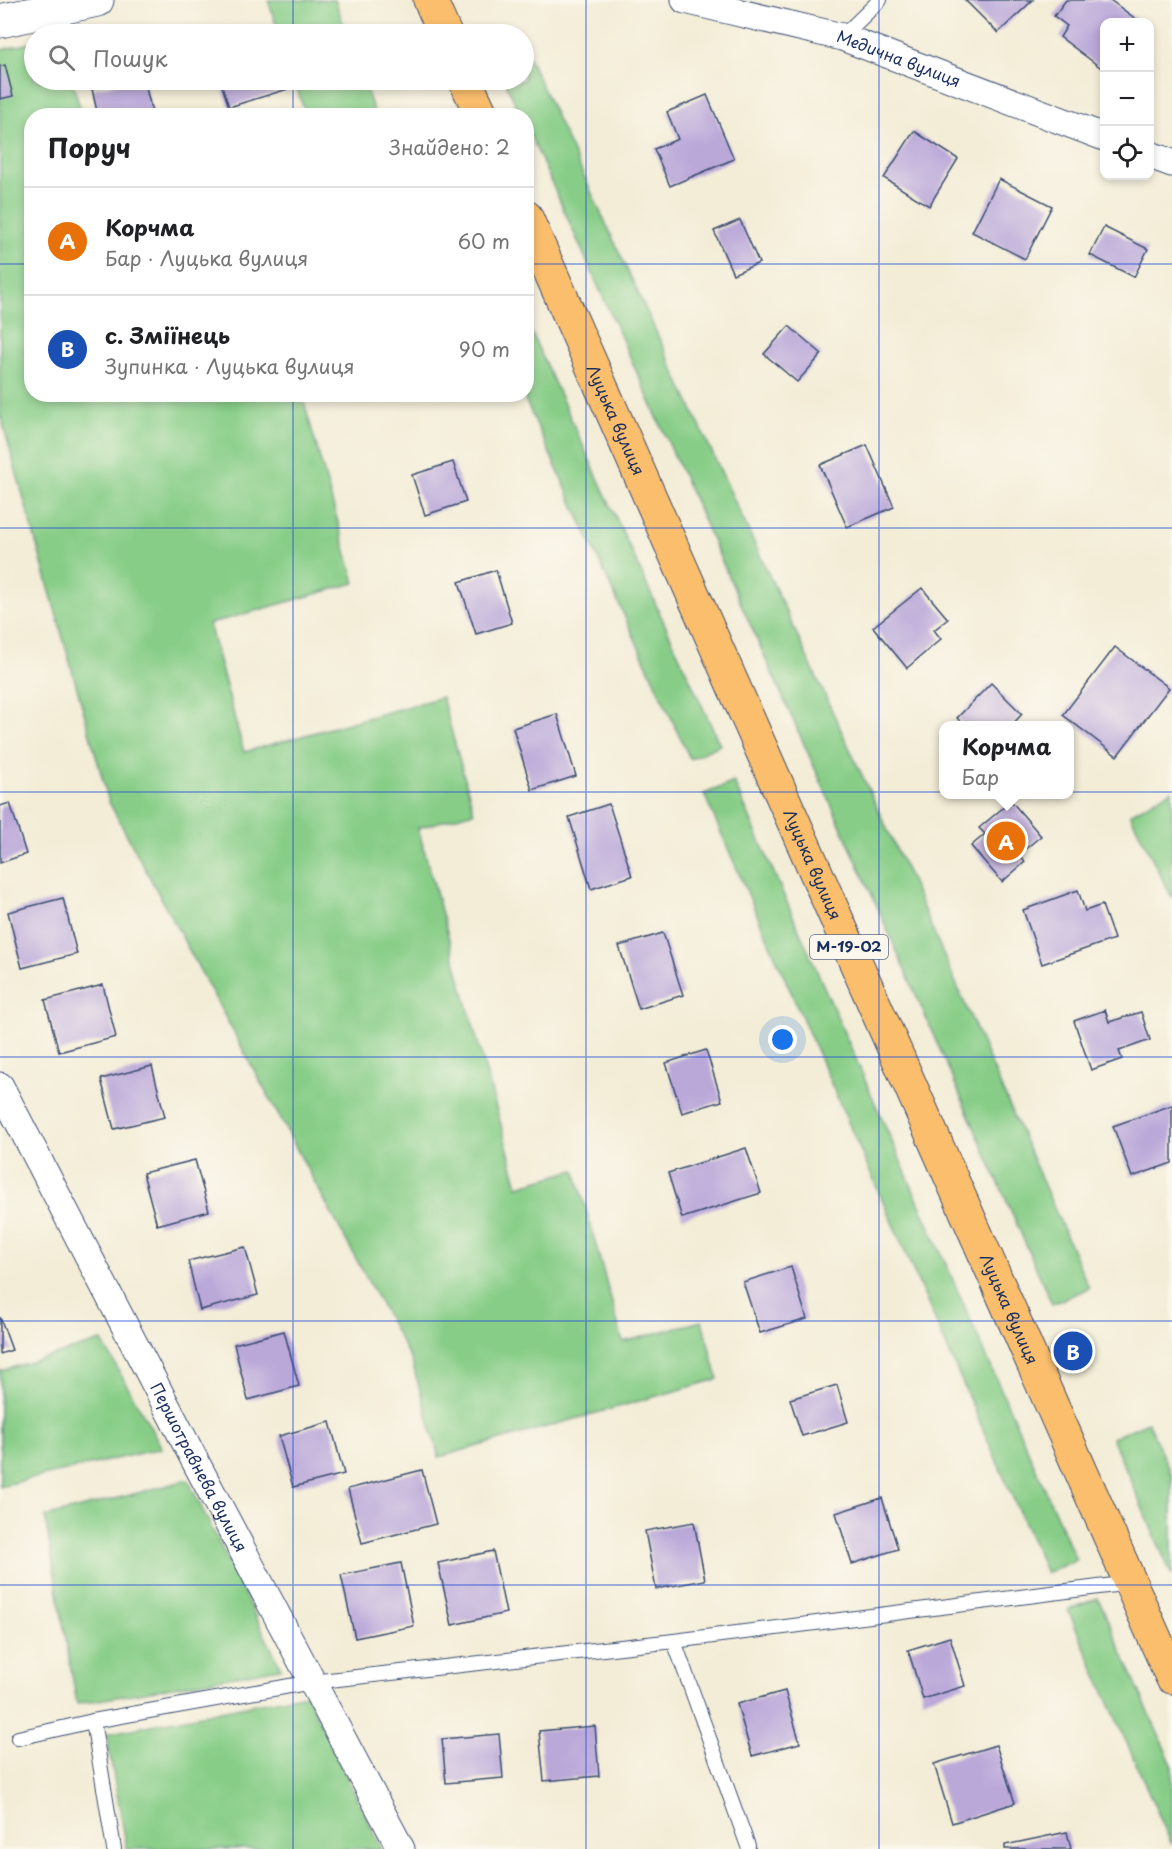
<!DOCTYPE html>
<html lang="uk">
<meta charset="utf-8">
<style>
:root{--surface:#fff;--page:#f6f6f6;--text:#202124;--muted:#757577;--line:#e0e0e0;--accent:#1f6fb2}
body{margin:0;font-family:"Playpen Sans",sans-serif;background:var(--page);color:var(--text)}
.controls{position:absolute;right:18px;top:18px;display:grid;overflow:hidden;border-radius:12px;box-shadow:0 3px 9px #0003}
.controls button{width:54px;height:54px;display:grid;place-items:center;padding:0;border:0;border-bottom:2px solid var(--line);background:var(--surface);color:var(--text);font:30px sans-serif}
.you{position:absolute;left:783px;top:1040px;width:21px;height:21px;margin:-15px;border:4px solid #fff;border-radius:50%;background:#1a73e8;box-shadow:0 0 0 9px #1a73e833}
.badge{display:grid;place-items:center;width:39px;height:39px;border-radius:50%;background:var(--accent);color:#fff;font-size:20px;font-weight:700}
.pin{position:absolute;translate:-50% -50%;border:3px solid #fff;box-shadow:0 2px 6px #0006}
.popup{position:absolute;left:939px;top:721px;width:135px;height:78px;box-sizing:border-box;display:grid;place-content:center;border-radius:12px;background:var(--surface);filter:drop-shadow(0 2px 4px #0005);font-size:20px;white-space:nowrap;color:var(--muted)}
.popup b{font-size:22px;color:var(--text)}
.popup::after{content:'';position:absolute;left:50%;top:100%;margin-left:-12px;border:12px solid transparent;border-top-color:var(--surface)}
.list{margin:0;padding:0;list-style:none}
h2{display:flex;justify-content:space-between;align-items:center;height:78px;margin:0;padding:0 24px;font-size:26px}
h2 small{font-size:20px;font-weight:400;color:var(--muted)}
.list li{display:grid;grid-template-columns:39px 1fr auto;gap:18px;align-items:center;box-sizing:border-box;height:108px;padding:0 24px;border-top:2px solid var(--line)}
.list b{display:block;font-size:22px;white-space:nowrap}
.list p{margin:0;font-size:20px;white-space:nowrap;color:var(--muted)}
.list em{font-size:20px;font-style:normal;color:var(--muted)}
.icon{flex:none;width:33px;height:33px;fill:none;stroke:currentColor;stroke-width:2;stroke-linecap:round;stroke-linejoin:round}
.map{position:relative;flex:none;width:1172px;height:1849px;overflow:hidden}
.search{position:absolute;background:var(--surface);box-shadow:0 3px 9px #0003;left:24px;top:24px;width:510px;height:66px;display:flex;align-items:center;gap:15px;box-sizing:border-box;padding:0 21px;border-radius:33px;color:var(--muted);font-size:22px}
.panel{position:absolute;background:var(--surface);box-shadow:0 3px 9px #0003;left:24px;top:108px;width:510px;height:294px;border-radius:24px}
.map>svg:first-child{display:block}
</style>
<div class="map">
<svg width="1172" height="1849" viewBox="0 0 1172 1849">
<rect width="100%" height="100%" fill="#fbf7ec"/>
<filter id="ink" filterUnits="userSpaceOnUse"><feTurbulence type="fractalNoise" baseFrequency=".0167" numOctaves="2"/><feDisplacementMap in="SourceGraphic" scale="12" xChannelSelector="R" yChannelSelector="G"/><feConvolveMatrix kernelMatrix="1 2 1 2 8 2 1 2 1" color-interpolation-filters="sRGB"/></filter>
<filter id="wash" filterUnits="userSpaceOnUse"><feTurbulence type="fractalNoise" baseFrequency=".008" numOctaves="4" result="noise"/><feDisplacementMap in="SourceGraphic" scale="24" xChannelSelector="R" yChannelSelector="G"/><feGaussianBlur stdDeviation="1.35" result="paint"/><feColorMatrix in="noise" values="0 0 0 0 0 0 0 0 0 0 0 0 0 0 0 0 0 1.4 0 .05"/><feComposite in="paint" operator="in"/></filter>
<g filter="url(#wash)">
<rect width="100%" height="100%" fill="#f3edd7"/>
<g fill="#87cd87" stroke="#517e72" stroke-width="1.5">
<polygon points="268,0 335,0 347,34 279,34"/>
<polygon points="34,42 34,80 72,80 82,115 32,116 32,394 302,395 355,583 209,624 244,752 442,697 474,812 418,828 518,1186 575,1170 623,1342 702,1321 718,1379 439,1457 412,1362 109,802 1,417 0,417 0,50"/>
<polygon points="529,58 913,885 1089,1288 1052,1304 875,902 527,128 526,116 521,115 504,80 524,80 524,60"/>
<polygon points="294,80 363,80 375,115 306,115"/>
<polygon points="527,323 720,745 690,759 523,395 526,394"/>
<polygon points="734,782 1076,1560 1046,1573 704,794"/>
<polygon points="1172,790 1172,898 1130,814"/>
<polygon points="102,1341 162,1448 0,1486 0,1371"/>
<polygon points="1148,1422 1172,1477 1172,1576 1112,1438"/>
<polygon points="188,1480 281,1668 77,1704 45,1517"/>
<polygon points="1098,1598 1172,1765 1172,1845 1068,1610"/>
<polygon points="306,1694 382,1849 127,1849 106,1734"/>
</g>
<g id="blocks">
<g fill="#baa8d9">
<polygon points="965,0 1033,0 998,33"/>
<polygon points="1066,0 1110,0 1140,22 1104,22 1104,70 1060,37 1067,26 1054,16"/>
<polygon points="5,65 13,96 0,99 0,66"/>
<polygon points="133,80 144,80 153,116 98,116 92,89"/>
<polygon points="220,80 285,80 288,89 229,107"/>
<polygon points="707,95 734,159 670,186 654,149 678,139 667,112"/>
<polygon points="914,131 958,159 929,206 884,178"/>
<polygon points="999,179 1052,206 1025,259 972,232"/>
<polygon points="740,220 759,263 733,274 714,231"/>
<polygon points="1104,227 1148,249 1134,277 1090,255"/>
<polygon points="789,326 822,354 797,382 764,354"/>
<polygon points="867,445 894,507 847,527 820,465"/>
<polygon points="453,462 466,502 425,515 412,475"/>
<polygon points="496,570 512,623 476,634 459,582"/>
<polygon points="922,588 948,619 934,630 941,639 907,668 873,627"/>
<polygon points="1115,647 1169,688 1117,756 1063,715"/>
<polygon points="991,683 1022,714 1011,726 965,726 957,718"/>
<polygon points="557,714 576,776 532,790 513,728"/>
<polygon points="1011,801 1041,836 1018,855 1025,862 1002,882 971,846 985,834 979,828"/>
<polygon points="10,803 26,854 0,863 0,806"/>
<polygon points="609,804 632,876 591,889 569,817"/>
<polygon points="1078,890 1085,911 1102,905 1114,939 1042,964 1023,910"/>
<polygon points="63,898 77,954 22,968 8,912"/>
<polygon points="663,933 683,995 639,1009 619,946"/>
<polygon points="103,985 116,1037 59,1052 45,1000"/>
<polygon points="1105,1010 1109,1022 1141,1012 1150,1040 1119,1051 1122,1059 1091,1070 1074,1021"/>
<polygon points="706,1050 722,1101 682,1113 666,1063"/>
<polygon points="152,1066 165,1117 114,1129 101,1079"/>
<polygon points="1172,1105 1172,1163 1132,1177 1113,1126"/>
<polygon points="746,1148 761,1193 682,1218 668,1173"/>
<polygon points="195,1160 209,1211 157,1225 143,1173"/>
<polygon points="245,1247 258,1295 200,1310 188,1261"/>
<polygon points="791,1267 807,1319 760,1333 743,1282"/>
<polygon points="0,1317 12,1350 0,1354"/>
<polygon points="284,1331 299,1386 248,1400 234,1344"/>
<polygon points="837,1385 848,1422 802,1436 790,1399"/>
<polygon points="330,1422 344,1474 293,1487 279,1436"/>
<polygon points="422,1470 436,1524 362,1543 348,1489"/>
<polygon points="882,1498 898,1549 852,1564 836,1513"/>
<polygon points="694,1522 705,1580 656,1589 645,1531"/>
<polygon points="493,1551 506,1613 452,1625 438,1563"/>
<polygon points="401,1563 414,1626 355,1638 341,1575"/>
<polygon points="950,1637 965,1686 923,1699 908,1650"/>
<polygon points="785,1691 800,1743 752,1756 737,1704"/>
<polygon points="595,1726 599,1776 544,1781 539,1731"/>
<polygon points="499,1734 503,1778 446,1783 442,1739"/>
<polygon points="996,1745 1015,1803 952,1823 934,1764"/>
<polygon points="1067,1832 1071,1849 1005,1849 1005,1845"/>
</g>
</g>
</g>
<g filter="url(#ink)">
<use href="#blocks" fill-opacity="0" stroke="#3b4c70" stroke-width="1.5"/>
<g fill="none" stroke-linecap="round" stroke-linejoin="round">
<g stroke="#3b4c70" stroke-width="16">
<g id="service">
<polyline points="842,37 880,0"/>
<polyline points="674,1641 748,1846"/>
<polyline points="93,1721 114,1849"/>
<polyline points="18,1738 93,1721 312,1682 674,1641 1130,1583"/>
</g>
</g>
<g stroke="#3b4c70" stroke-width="29">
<g id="minor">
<path id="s1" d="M 685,0 L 842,37 L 1104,137"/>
<polyline points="1150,155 1172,163"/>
<path id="s2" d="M 0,1086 L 194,1459 L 401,1849"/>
</g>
</g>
<g stroke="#3b4c70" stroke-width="35">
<polyline id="tertiary" points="0,21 97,0"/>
</g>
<g stroke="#3b4c70" stroke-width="35">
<g id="primary">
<polyline points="430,0 445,34"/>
<polyline points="465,80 482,116"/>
<path id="s3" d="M 526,217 L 1172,1677"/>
</g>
</g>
<use href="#service" stroke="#fff" stroke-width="14"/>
<use href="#minor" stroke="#fff" stroke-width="27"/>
<use href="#tertiary" stroke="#fff" stroke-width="33"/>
<use href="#primary" stroke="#fabe6d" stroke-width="33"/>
</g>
</g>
<path fill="none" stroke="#1d4ed8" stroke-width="1.5" stroke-opacity="0.55" d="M 293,0 L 293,34M 586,0 L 586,1849M 879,0 L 879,1849M 293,80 L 293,116M 0,264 L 32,264M 526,264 L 1172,264M 293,394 L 293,1849M 0,528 L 1172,528M 0,792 L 1172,792M 0,1057 L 1172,1057M 0,1321 L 1172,1321M 0,1585 L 1172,1585"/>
<g text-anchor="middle" stroke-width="6" stroke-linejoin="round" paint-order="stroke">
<rect fill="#fbf7ec" stroke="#5e6b89" stroke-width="1.5" x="810" y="935" width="78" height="24" rx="4.5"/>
<g font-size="15" font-weight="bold" fill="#1b2f5e">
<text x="849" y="952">М-19-02</text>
</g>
<g font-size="16" fill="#1b2f5e" stroke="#fbf7ec">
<text dy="6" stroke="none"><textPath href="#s1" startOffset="222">Медична вулиця</textPath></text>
<text dy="6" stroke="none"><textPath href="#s3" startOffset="222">Луцька вулиця</textPath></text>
<text dy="6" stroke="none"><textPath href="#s3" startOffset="708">Луцька вулиця</textPath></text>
<text dy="6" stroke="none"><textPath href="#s3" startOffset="1194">Луцька вулиця</textPath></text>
<text dy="6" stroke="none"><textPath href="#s2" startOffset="430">Першотравнева вулиця</textPath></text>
</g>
</g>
</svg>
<div class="controls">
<button>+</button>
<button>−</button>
<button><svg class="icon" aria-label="locate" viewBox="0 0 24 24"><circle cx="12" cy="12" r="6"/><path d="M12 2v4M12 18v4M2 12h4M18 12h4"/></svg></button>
</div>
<div class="you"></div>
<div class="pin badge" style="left:1006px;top:841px;background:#e8710a">A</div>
<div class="popup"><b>Корчма</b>Бар</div>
<div class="pin badge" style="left:1073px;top:1351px;background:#1a4fb4">B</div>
<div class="search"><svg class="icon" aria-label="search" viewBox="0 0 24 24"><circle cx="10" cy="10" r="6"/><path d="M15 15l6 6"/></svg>Пошук</div>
<section class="panel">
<h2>Поруч<small>Знайдено: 2</small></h2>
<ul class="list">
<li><span class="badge" style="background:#e8710a">A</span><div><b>Корчма</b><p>Бар · Луцька вулиця</p></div><em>60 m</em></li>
<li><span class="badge" style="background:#1a4fb4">B</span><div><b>с. Зміїнець</b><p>Зупинка · Луцька вулиця</p></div><em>90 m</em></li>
</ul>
</section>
</div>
